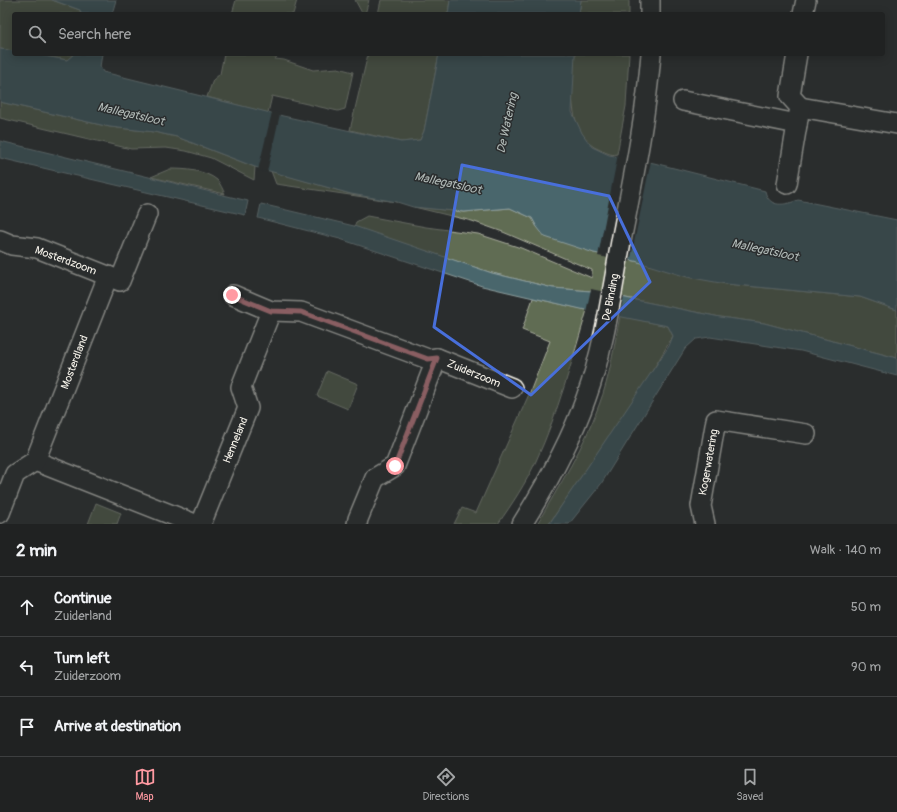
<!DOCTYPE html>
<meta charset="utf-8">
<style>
:root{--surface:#202222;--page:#2d2f2f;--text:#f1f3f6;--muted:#a2a4a5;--line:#3d3f40;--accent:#ff9aa2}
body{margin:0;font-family:Pangolin,sans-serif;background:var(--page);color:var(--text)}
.stop{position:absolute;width:12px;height:12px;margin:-9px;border:3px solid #ff9aa2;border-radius:50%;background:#fff}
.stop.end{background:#ff9aa2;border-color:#fff;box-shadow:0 1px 4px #0008}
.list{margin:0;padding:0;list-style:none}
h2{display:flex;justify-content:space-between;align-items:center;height:52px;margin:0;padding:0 16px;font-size:17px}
h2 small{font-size:13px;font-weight:400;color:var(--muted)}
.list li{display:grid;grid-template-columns:26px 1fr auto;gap:12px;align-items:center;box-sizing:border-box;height:60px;padding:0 16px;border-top:1px solid var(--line)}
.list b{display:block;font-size:15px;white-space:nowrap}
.list p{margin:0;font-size:13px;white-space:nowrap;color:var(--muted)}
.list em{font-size:13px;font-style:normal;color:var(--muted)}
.icon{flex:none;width:22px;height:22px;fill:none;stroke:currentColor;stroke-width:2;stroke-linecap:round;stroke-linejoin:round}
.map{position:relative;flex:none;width:897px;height:524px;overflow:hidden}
.search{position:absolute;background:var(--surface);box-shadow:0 2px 10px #0003;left:12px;right:12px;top:12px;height:44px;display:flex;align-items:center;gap:10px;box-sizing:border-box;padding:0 14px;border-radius:4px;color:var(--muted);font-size:15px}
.sheet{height:232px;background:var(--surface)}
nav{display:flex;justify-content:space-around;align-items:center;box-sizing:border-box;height:56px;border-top:1px solid var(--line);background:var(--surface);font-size:11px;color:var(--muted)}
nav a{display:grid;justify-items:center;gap:2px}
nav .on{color:var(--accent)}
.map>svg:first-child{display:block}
</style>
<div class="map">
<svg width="897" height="524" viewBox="0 0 897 524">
<rect width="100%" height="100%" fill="#2a2d2e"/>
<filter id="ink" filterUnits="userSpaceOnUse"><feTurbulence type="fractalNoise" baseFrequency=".025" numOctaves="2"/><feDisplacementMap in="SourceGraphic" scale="8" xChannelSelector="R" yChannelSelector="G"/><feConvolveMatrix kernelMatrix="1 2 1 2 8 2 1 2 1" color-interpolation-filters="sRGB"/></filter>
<g filter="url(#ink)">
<g fill="#616c53" stroke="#aaae9e">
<polygon points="0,0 52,0 80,10 81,14 14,14 14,51 0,49"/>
<polygon points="236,0 297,0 293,14 232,14"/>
<polygon points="355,0 369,0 365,14 362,13"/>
<polygon points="381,0 450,0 448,14 378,14"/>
<polygon points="581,0 629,0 629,14 579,14"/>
<polygon points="33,54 74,54 67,60"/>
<polygon points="224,54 279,54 275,59 284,60 313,70 338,68 353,72 345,109 338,111 272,96 268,113 207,97 213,80 220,74"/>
<polygon points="368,54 439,54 424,131 420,140 401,142 350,130"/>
<path d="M 575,54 L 629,54 L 626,106 L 617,154 C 610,156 606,152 600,150 C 566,137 571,83 575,54 Z"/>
<polygon points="0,102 110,127 154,132 177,137 255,167 254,180 211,158 186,151 166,148 131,149 0,118"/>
<path d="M 170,169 C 185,169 205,170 217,180 C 220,183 223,190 225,194 L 151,177 Z"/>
<polygon points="271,171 351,194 397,202 276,184"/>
<polygon points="414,207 464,212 510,208 532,218 537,227 594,253 635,261 726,284 860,297 897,310 897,358 764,323 720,317 591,291 553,288 492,273 354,227 356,222 367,216 426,227 478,234 521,248 592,278 592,270 503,232 472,221"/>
<path d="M 533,298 L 587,310 C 572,361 558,413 536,461 C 526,483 512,504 498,524 L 454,524 L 462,508 L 476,513 L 530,392 L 550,341 L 522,330 Z"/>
<path d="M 620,316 L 668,326 L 673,336 L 643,387 L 549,524 L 537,524 C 559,486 584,447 599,405 C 610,377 614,346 620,316 Z"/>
<polygon points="327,371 358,384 348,409 317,396"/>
<polygon points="96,503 121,513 117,524 88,524"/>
</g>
<g fill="#49666c" stroke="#8d9e9e">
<polygon points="52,0 116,0 112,14 81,14 80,10"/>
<polygon points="450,0 581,0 579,14 448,14"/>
<path d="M 0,49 L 14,51 L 14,54 L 33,54 L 67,60 L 74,54 L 102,54 L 100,67 L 103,72 L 283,116 L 401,142 L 420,140 L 424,131 L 439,54 L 575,54 L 572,112 L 582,133 L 592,147 L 609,155 L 654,163 L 765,191 C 769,209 786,205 798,200 L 897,220 L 897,310 L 860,297 L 726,284 L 687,277 L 635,261 L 594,253 L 545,237 L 537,227 L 532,218 L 510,208 L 464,212 L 413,207 L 397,202 L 351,194 L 255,167 L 177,137 L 154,132 L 110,127 L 0,102 Z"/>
<polygon points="0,141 248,201 245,215 0,158"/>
<polygon points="261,204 354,226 492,273 553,288 591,291 720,317 764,323 897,358 897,376 801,351 710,337 696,339 685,349 601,484 569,524 549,524 669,346 673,336 668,326 581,309 482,286 340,239 258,218"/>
</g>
<g fill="#2a2d2e">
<polygon points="272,112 280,114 267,172 258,170"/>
<polygon points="618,154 651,161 630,262 598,256"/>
<polygon points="591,289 624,296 619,318 586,312"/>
</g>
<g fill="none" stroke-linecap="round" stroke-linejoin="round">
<g stroke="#f4f1e8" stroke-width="22">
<g id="minor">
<polyline points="650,0 650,14"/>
<polyline points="803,14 806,0"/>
<polyline points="683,101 797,124"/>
<polyline points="800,107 897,124"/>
<polyline points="787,184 800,107 790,96 797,54"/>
<polyline points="0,240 12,245 37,248 108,276"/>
<polyline points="233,295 271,311 301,312 428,359 437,358 512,388"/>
<polyline points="35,461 195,524"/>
<polyline points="0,513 15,474 35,461 108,276 120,281 147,214"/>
<polyline points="201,524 248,408 241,387 271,311"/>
<polyline points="357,524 358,519 375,478 395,466 437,358"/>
<path d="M 522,524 C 547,484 570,443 586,398 C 605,346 612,290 622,236 C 634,175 646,116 651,54"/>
<polyline points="705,524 701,506 716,420 806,434"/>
</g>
</g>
<use href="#minor" stroke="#2a2d2e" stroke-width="19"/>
</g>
</g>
<g fill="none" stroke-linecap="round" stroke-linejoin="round" filter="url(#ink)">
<polyline stroke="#ff9aa2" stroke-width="5" points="232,295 271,311 301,312 428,359 437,358 395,466"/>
</g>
<path d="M0 0H897V524H0ZM 462,165 L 609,196 L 650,282 L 531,395 L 434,327 Z" fill="#2a2d2e" fill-opacity=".55" fill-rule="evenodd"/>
<path fill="none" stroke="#486fdb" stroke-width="3" stroke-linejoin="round" d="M 462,165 L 609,196 L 650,282 L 531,395 L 434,327 Z"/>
<g text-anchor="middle" stroke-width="3" stroke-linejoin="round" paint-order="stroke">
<g font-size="11" fill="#f4f1e8" stroke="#2a2d2e">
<text transform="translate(66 260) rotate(20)" y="4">Mosterdzoom</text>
<text transform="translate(610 297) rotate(-79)" y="4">De Binding</text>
<text transform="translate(74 362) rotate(-69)" y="4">Mosterdland</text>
<text transform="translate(474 373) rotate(22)" y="4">Zuiderzoom</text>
<text transform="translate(235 440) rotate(-68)" y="4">Henneland</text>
<text transform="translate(708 462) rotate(-80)" y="4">Kogerwatering</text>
</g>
<g font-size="12" font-style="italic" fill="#b0b9b6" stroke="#2a2d2e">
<text transform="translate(131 114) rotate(13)" y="4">Mallegatsloot</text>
<text transform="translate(507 123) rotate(-78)" y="4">De Watering</text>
<text transform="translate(448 183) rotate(12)" y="4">Mallegatsloot</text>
<text transform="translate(765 250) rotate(12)" y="4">Mallegatsloot</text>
</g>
</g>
</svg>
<div class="stop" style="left:395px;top:466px"></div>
<div class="stop end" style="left:232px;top:295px"></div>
<div class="search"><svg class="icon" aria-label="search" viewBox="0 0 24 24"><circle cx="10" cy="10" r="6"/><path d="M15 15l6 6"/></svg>Search here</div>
</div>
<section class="sheet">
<h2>2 min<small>Walk · 140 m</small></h2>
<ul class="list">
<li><svg class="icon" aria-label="ahead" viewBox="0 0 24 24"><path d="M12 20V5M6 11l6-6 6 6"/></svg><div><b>Continue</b><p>Zuiderland</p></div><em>50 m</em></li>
<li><svg class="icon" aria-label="left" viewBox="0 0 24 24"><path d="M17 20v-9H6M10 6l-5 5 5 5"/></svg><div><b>Turn left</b><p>Zuiderzoom</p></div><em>90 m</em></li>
<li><svg class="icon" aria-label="arrive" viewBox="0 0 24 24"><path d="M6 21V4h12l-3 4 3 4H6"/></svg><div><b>Arrive at destination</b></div></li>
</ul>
</section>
<nav>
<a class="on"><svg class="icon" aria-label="map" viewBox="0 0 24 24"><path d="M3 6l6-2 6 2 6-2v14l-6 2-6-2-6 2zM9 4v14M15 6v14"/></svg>Map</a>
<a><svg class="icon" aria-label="directions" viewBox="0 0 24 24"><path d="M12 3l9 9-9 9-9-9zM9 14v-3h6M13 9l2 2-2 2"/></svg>Directions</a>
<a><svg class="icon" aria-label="saved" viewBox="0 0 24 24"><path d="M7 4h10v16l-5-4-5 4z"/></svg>Saved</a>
</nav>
